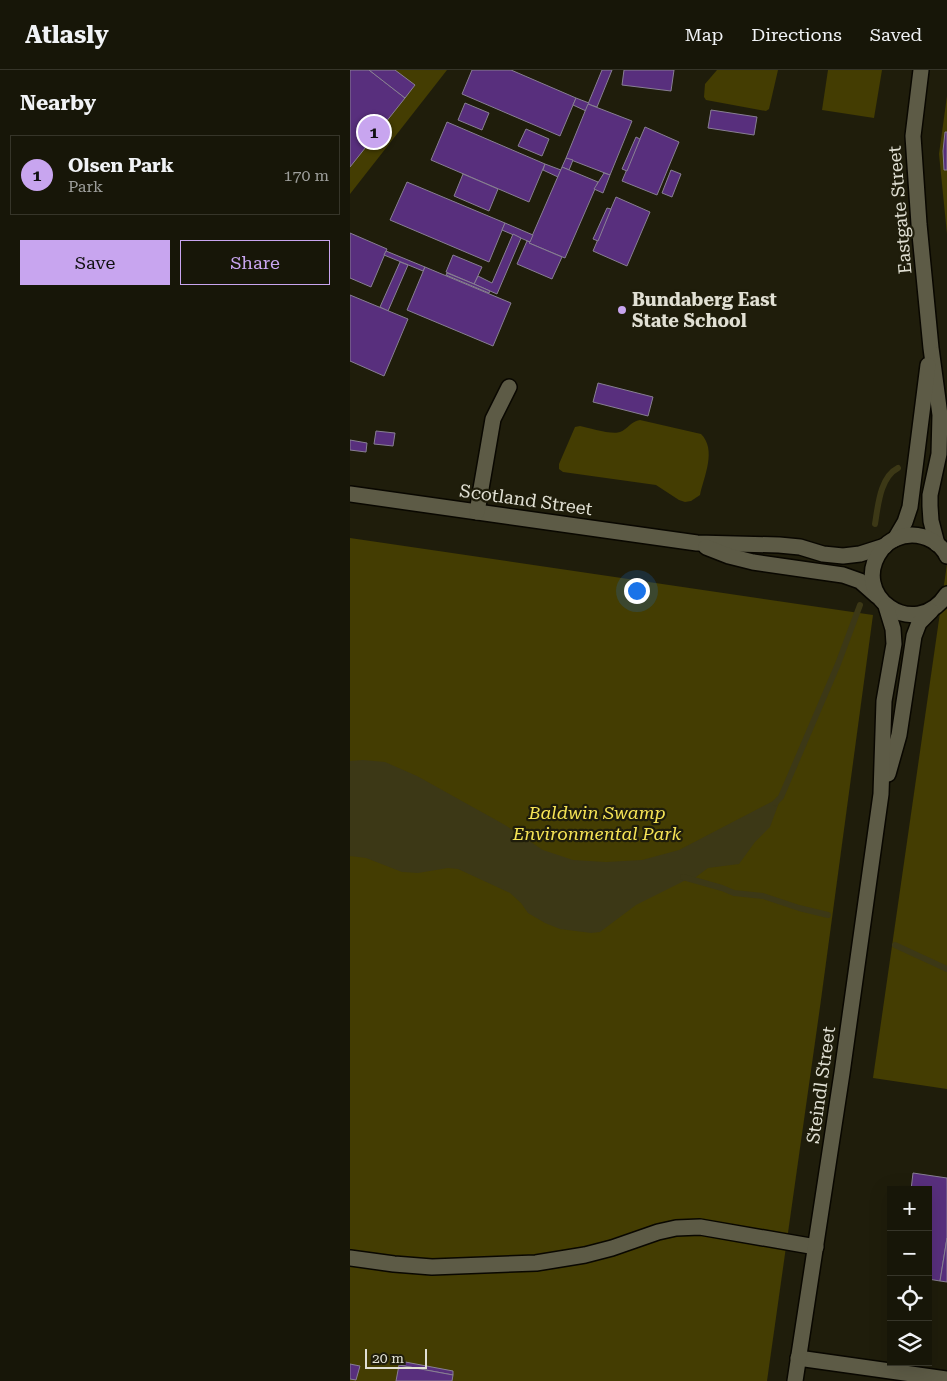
<!DOCTYPE html>
<meta charset="utf-8">
<style>
:root{--surface:#171608;--page:#242316;--text:#f1f3f6;--muted:#9e9f9c;--line:#363529;--accent:#c8a5ef}
body{margin:0;font-family:"Roboto Serif",serif;background:var(--page);color:var(--text)}
.controls{position:absolute;right:15px;bottom:15px;display:grid;overflow:hidden;border-radius:0px;box-shadow:0 5px 20px #0002}
.controls button{width:45px;height:45px;display:grid;place-items:center;padding:0;border:0;border-bottom:1px solid var(--line);background:var(--surface);color:var(--text);font:25px sans-serif}
.scale{position:absolute;left:15px;bottom:12px;width:62px;box-sizing:border-box;padding-left:5px;border:2px solid #e1e0d4;border-top:0;font-size:14px;line-height:18px;white-space:nowrap;color:#e1e0d4;-webkit-text-stroke:4px #1f1d0b;paint-order:stroke}
.you{position:absolute;left:286px;top:520px;width:18px;height:18px;margin:-12px;border:4px solid #fff;border-radius:50%;background:#1a73e8;box-shadow:0 0 0 8px #1a73e833}
.badge{display:grid;place-items:center;width:32px;height:32px;border-radius:50%;background:var(--accent);color:#111;font-size:16px;font-weight:700}
.pin{position:absolute;translate:-50% -50%;border:2px solid #fff;box-shadow:0 1px 5px #0006}
.list{margin:0;padding:0;list-style:none}
h2{display:flex;justify-content:space-between;align-items:center;height:65px;margin:0;padding:0 20px;font-size:21px}
h2 small{font-size:16px;font-weight:400;color:var(--muted)}
.list li{display:grid;grid-template-columns:32px 1fr auto;gap:15px;align-items:center;box-sizing:border-box;height:80px;margin:0 10px 10px;padding:0 10px;border:1px solid var(--line);border-radius:0px}
.list b{display:block;font-size:19px;white-space:nowrap}
.list p{margin:0;font-size:16px;white-space:nowrap;color:var(--muted)}
.list em{font-size:16px;font-style:normal;color:var(--muted)}
.actions{display:flex;gap:10px;padding:15px 20px}
.actions a{flex:1;padding:11px 0;border:1px solid var(--accent);border-radius:0px;text-align:center;font-size:18px;color:var(--accent)}
.actions .main{background:var(--accent);color:#111}
.icon{flex:none;width:28px;height:28px;fill:none;stroke:currentColor;stroke-width:2;stroke-linecap:round;stroke-linejoin:round}
.map{position:relative;flex:none;width:597px;height:1311px;overflow:hidden}
header{display:flex;align-items:center;gap:30px;box-sizing:border-box;height:70px;padding:0 25px;background:var(--surface);border-bottom:1px solid var(--line)}
header strong{font-size:24px}
nav{display:flex;gap:28px;margin-inline-start:auto;font-size:18px}
main{display:flex}
aside{flex:1;background:var(--surface)}
.map>svg:first-child{display:block}
</style>
<header>
<strong>Atlasly</strong>
<nav><a>Map</a><a>Directions</a><a>Saved</a></nav>
</header>
<main>
<aside>
<h2>Nearby<small></small></h2>
<ul class="list">
<li><span class="badge">1</span><div><b>Olsen Park</b><p>Park</p></div><em>170 m</em></li>
</ul>
<div class="actions"><a class="main">Save</a><a>Share</a></div>
</aside>
<div class="map">
<svg width="597" height="1311" viewBox="0 0 597 1311">
<rect width="100%" height="100%" fill="#1f1d0b"/>
<g fill="#443d02">
<polygon points="0,0 97,0 0,124"/>
<polygon points="367,0 428,0 419,39 416,41 356,30 354,27 355,14"/>
<polygon points="478,0 532,0 524,48 472,40"/>
<polygon points="597,26 597,164 589,84"/>
<path d="M 290,350 L 351,364 C 367,380 354,406 350,425 L 341,431 L 335,432 L 329,430 L 306,415 L 213,402 L 209,399 L 209,394 L 225,357 L 230,356 C 239,358 262,365 270,362 C 278,359 281,351 290,350 Z"/>
<polygon points="0,468 523,545 470,937 417,1311 0,1311"/>
<polygon points="597,494 597,1019 523,1008"/>
</g>
<polygon fill="#3c3816" points="13,690 35,692 67,706 155,755 193,780 223,790 256,792 292,790 329,780 431,727 420,757 405,772 389,794 358,798 346,807 336,810 286,835 250,862 241,863 210,859 195,853 178,843 171,833 160,823 108,799 98,798 68,803 52,802 16,788 0,786 0,691"/>
<g fill="none" stroke-linecap="round" stroke-linejoin="round">
<g stroke="#3c3816" stroke-width="6">
<path d="M 525,454 C 528,436 530,407 548,398"/>
<polyline points="425,733 431,727 488,594 510,535"/>
<polyline points="333,807 372,818 384,823 413,826 449,838 478,845"/>
<polyline points="545,875 597,899"/>
</g>
</g>
<g fill="#582f7d" stroke="#887f93">
<polygon points="0,0 19,0 55,28 0,97"/>
<polygon points="19,0 45,0 65,15 55,28"/>
<polygon points="122,0 161,0 226,28 210,66 112,24"/>
<polygon points="252,0 262,0 247,37 238,34"/>
<polygon points="274,0 324,0 321,21 272,15"/>
<polygon points="226,28 239,33 236,41 223,35"/>
<polygon points="115,33 139,43 132,60 108,50"/>
<polygon points="238,34 282,51 260,105 216,88"/>
<polygon points="361,40 407,47 404,65 358,58"/>
<polygon points="97,52 195,94 179,132 81,90"/>
<polygon points="295,57 329,72 307,125 272,111"/>
<polygon points="176,59 199,69 192,86 168,76"/>
<polygon points="595,62 597,62 597,100 594,100 593,81"/>
<polygon points="286,67 290,69 277,101 272,99"/>
<polygon points="216,88 223,90 219,100 212,97"/>
<polygon points="195,94 211,100 208,107 193,100"/>
<polygon points="212,97 248,112 215,188 179,173"/>
<polygon points="321,100 331,104 322,127 312,123"/>
<polygon points="254,103 260,105 253,123 244,119"/>
<polygon points="113,104 148,119 139,141 104,126"/>
<polygon points="57,112 155,153 139,192 40,150"/>
<polygon points="266,127 300,142 277,196 243,181"/>
<polygon points="257,138 261,139 248,171 243,169"/>
<polygon points="155,153 183,165 180,172 152,160"/>
<polygon points="0,163 37,179 21,217 0,208"/>
<polygon points="163,164 171,168 147,224 124,214 128,206 142,213"/>
<polygon points="177,171 180,172 179,173 212,187 202,209 167,194"/>
<polygon points="36,181 75,197 73,201 34,185"/>
<polygon points="103,185 132,197 124,214 96,202"/>
<polygon points="50,192 58,195 38,241 30,237"/>
<polygon points="75,197 161,233 143,276 57,240"/>
<polygon points="97,203 124,214 140,221 139,223 96,205"/>
<polygon points="0,225 58,249 34,306 0,291"/>
<polygon points="248,313 303,327 298,346 243,332"/>
<polygon points="26,361 45,363 43,376 24,374"/>
<polygon points="0,370 17,373 16,382 0,380"/>
<polygon points="563,1103 597,1108 597,1168 590,1211 578,1209 578,1120 561,1120"/>
<polygon points="597,1168 597,1212 590,1211"/>
<polygon points="50,1291 103,1301 103,1305 49,1295"/>
<polygon points="0,1294 10,1296 6,1310 0,1309"/>
<polygon points="49,1295 103,1305 102,1311 46,1311"/>
</g>
<g fill="none" stroke-linecap="round" stroke-linejoin="round">
<g stroke="#090700" stroke-width="18">
<g id="minor">
<polyline points="571,0 563,66 569,154 581,278 590,345 589,384 580,425 580,436 581,451 587,474"/>
<polyline points="0,424 347,473 429,475 450,477 473,484 493,486 510,484 535,476"/>
<polyline points="127,442 143,349 159,317"/>
<polyline points="545,469 555,452 560,437 578,295"/>
<polyline points="356,477 379,486 403,492 493,505 510,511 527,526"/>
<path d="M 597,486 C 591,473 576,465 562,465 C 551,465 539,470 532,479 C 497,525 565,573 597,524"/>
<polyline points="538,704 549,665 564,566 569,553 581,541"/>
<polyline points="0,1188 44,1194 82,1197 186,1193 235,1185 262,1178 308,1162 326,1158 350,1157 466,1177"/>
<polyline points="448,1288 597,1309"/>
<polyline points="445,1311 492,1003 531,724 534,631 544,574 543,559 536,536"/>
</g>
</g>
<use href="#minor" stroke="#5d5b46" stroke-width="15"/>
</g>
<circle fill="#c8a5ef" stroke="#1f1d0b" stroke-width="2" cx="272" cy="240" r="5"/>
<g text-anchor="middle" stroke-width="4.5" stroke-linejoin="round" paint-order="stroke">
<g font-size="18" fill="#e1e0d4" stroke="#1f1d0b">
<text transform="translate(550 140) rotate(-95)" y="6">Eastgate Street</text>
<text transform="translate(176 430) rotate(8)" y="6">Scotland Street</text>
<text transform="translate(471 1015) rotate(-82)" y="6">Steindl Street</text>
</g>
<g font-size="18" font-weight="bold" fill="#e1e0d4" stroke="#1f1d0b" text-anchor="start">
<text x="282" y="236">Bundaberg East<tspan x="282" dy="21">State School</tspan></text>
</g>
<g font-size="18" font-style="italic" fill="#f6e456" stroke="#1f1d0b">
<text x="247" y="749">Baldwin Swamp<tspan x="247" dy="21">Environmental Park</tspan></text>
</g>
</g>
</svg>
<div class="controls">
<button>+</button>
<button>−</button>
<button><svg class="icon" aria-label="locate" viewBox="0 0 24 24"><circle cx="12" cy="12" r="6"/><path d="M12 2v4M12 18v4M2 12h4M18 12h4"/></svg></button>
<button><svg class="icon" aria-label="layers" viewBox="0 0 24 24"><path d="M12 4l9 5-9 5-9-5zM3 14l9 5 9-5"/></svg></button>
</div>
<div class="scale">20 m</div>
<div class="you"></div>
<div class="pin badge" style="left:24px;top:62px">1</div>
</div>
</main>
